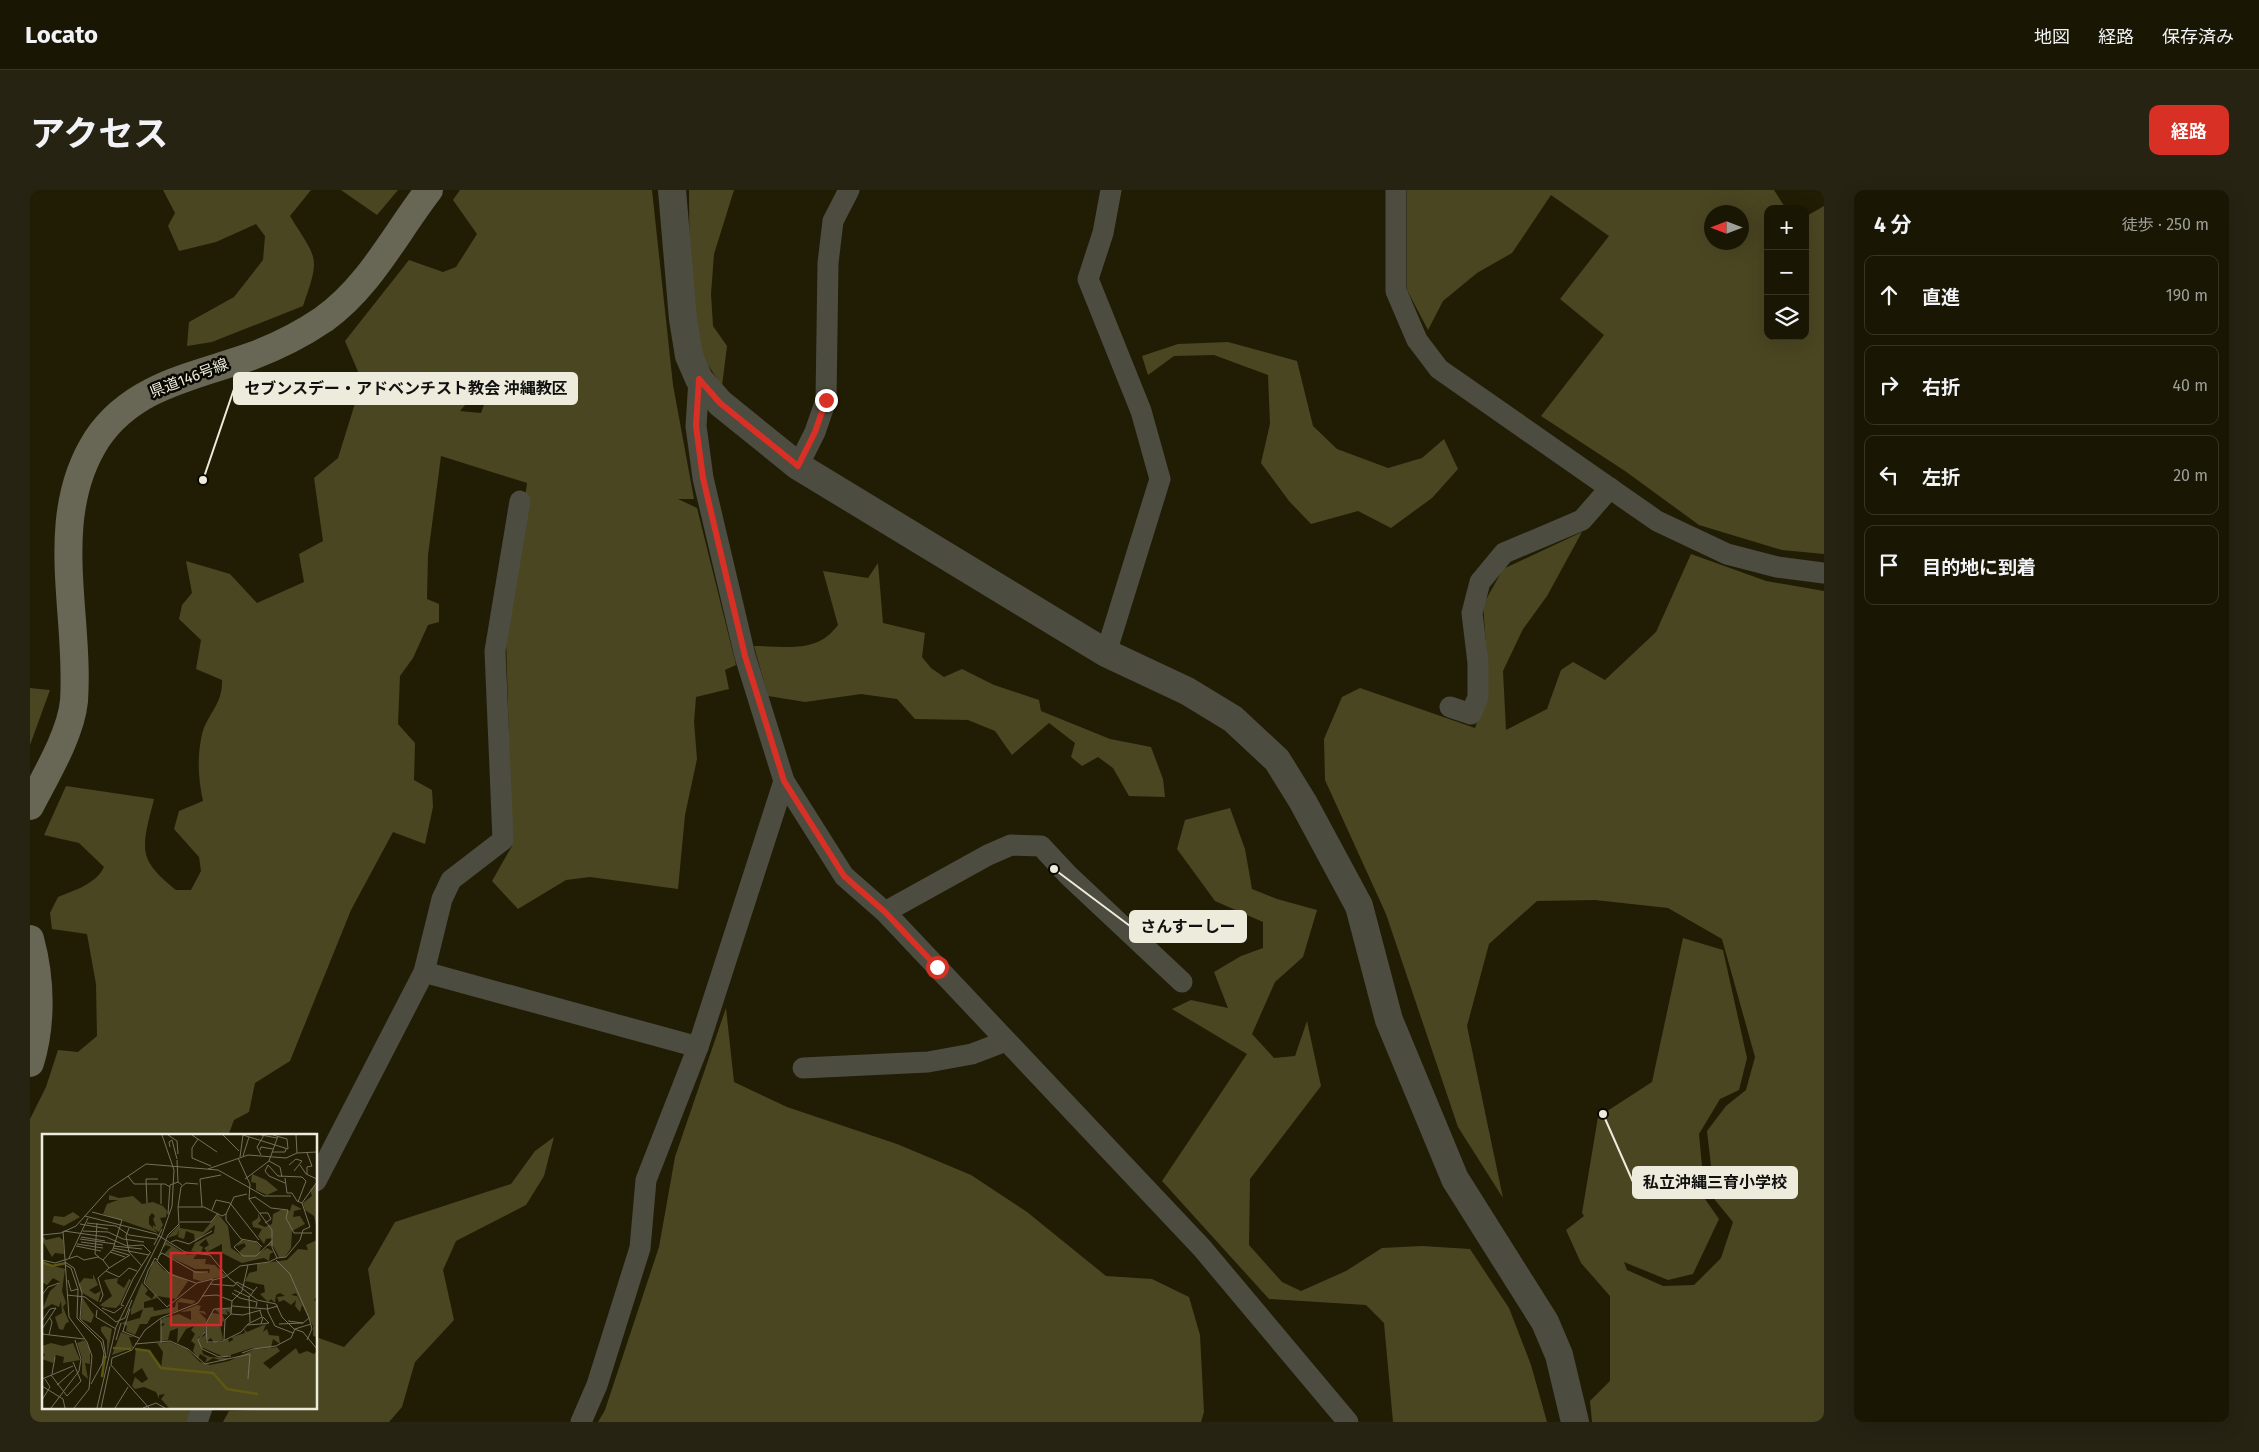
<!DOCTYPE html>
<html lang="ja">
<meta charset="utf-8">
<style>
:root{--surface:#191604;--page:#262313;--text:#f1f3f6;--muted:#9f9f9a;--line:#373526;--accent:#d93025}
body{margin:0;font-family:"Fira Sans","Noto Sans JP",sans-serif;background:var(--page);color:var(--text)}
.controls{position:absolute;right:15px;top:15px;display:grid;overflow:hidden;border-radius:10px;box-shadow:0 5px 20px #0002}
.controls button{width:45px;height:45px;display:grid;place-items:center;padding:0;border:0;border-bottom:1px solid var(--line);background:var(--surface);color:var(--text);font:25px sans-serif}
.compass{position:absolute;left:1674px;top:15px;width:45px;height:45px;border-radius:50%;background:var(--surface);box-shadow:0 5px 20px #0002;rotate:270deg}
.stop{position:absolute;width:15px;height:15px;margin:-11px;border:4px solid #d93025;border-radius:50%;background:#fff}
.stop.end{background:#d93025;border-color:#fff;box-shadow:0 1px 5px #0008}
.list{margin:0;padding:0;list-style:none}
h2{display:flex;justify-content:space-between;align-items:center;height:65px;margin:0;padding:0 20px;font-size:21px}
h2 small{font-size:16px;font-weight:400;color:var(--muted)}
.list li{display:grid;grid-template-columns:32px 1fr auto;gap:15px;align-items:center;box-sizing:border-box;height:80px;margin:0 10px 10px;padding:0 10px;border:1px solid var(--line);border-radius:10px}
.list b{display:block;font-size:19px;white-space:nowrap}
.list em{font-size:16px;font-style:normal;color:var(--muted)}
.icon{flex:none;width:28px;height:28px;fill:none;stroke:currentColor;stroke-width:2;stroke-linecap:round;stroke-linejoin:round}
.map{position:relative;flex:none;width:1794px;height:1232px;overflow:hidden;border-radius:10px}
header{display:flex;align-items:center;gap:30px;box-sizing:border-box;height:70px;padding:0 25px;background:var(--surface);border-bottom:1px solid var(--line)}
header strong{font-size:24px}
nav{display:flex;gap:28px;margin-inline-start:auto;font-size:18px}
.intro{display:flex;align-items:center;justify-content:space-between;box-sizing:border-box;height:120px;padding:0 30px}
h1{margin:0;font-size:35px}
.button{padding:12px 22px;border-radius:10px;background:var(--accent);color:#fff;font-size:18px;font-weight:700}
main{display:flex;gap:30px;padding:0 30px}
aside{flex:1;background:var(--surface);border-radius:10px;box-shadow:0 5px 20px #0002}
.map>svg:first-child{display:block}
</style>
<header>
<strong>Locato</strong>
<nav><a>地図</a><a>経路</a><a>保存済み</a></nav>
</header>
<div class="intro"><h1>アクセス</h1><a class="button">経路</a></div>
<main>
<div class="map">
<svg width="1794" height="1232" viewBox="0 0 1794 1232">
<rect width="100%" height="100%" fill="#211d05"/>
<g fill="#4a4622" fill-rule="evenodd">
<path d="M 133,0 L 281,0 L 260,26 C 287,70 291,65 273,116 L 182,152 L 157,156 L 159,132 L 204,107 L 233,70 L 235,46 L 226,34 L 186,52 L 149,61 L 138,36 L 145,23 Z"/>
<polygon points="311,0 368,0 347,25"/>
<path d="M 430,0 L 622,0 L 643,195 L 664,309 L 648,309 L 667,318 L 706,475 L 695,480 L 699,499 L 666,507 L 664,532 L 667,569 L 655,625 L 648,699 L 560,687 L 536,690 L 488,719 L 462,691 L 482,656 L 476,448 L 497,293 L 411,266 L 398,365 L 397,409 L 409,414 L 409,432 L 398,435 L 383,468 L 370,486 L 368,534 L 385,553 L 384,590 L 402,600 L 403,617 L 395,654 L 363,642 L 321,720 L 260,871 L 225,893 L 219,922 L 204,930 L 198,946 L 14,946 L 14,1218 L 107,1218 L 109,1220 L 112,1218 L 161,1218 L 157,1232 L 0,1232 L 0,929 L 16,897 L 28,860 L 48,862 L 67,846 L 66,794 L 57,744 L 22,739 L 20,723 L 28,707 C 45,700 66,694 74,677 L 49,653 L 14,645 L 36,596 L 124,609 C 121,623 112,649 116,664 C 119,678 135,691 146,700 L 161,700 L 171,681 L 169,667 L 144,639 L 149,621 L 173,611 C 168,588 167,567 172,544 C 178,523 193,514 192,490 L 166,479 L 171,450 L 149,429 L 152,415 L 162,403 L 156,371 L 200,384 L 227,413 L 274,392 L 269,364 L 293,351 L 284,288 L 308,268 L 332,191 L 315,151 L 379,70 L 413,82 L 426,77 L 447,44 L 423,10 ZM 455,212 L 451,223 L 430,221 L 435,215 Z"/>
<polygon points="659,0 704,0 684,64 681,104 683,136 697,156 692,196 670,163 660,123"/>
<path d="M 1377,0 L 1744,0 L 1756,19 L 1738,19 L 1738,146 L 1775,146 L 1775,27 L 1794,16 L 1794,364 L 1752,360 L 1669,335 L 1595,281 L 1511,226 L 1574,145 L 1530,109 L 1579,46 L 1521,5 L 1482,63 L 1447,83 L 1413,111 L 1398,140 L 1377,100 ZM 1682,22 L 1712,22 L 1712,52 L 1682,52 Z"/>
<polygon points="1198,152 1267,171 1283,236 1307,259 1358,278 1392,268 1414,249 1428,279 1402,308 1361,338 1328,321 1281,334 1259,311 1231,273 1240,234 1238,185 1184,165 1144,166 1118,185 1112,166 1148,154"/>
<polygon points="1552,342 1517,406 1493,439 1473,481 1476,540 1517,519 1531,480 1543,472 1575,490 1626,442 1661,364 1736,391 1794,401 1794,1232 1562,1232 1560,1211 1580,1191 1580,1106 1551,1073 1536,1040 1554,1026 1552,1023 1568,927 1622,892 1653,748 1693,760 1717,868 1709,900 1690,909 1669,944 1675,1009 1689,1029 1663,1084 1638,1090 1594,1072 1597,1080 1633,1096 1664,1095 1691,1068 1703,1032 1685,1010 1677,941 1696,916 1716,900 1725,867 1692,749 1638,718 1565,710 1507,711 1459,754 1437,836 1473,1008 1428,937 1356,724 1295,590 1294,549 1312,507 1330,498 1445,538 1453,514 1457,468 1453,415 1473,379"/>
<path d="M 848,373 L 853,433 L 895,443 L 892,467 L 901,478 L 914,487 L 932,479 L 964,495 L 1009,510 L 1011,521 L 1080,549 L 1121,557 L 1133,589 L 1135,607 L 1099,606 L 1083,578 L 1068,567 L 1052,576 L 1041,567 L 1045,553 L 1019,533 L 982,565 L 965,541 L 938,530 L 885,529 L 867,509 L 831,504 L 775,512 L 738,506 L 724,456 C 756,456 787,464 808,435 L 793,381 L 838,388 Z"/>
<polygon points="0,498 20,500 0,555"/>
<polygon points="1200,618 1215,659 1222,699 1247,709 1287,720 1273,767 1245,792 1222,844 1244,868 1265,866 1277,831 1291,896 1220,989 1219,1055 1252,1092 1271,1101 1316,1081 1352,1058 1392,1056 1440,1059 1479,1118 1501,1175 1517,1232 1363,1232 1354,1133 1336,1115 1239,1109 1132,991 1217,864 1142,819 1161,810 1198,818 1184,782 1211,766 1233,758 1233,732 1185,711 1147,659 1155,630"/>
<polygon points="696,818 704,892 757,917 867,954 941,985 997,1022 1076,1086 1122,1089 1159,1107 1170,1145 1174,1222 1171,1232 568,1232 575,1220 629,1057 645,967"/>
<polygon points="524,947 514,986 496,1015 426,1051 413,1080 424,1130 385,1172 372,1217 359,1232 193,1232 199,1221 286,1218 286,1147 314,1157 345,1124 338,1079 365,1032 481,994 505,961"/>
</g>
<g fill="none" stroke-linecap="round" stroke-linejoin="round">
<g stroke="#4d4c41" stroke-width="21">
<polyline points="1366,0 1366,101 1387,150 1409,179 1627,331 1697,364 1747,377 1794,383"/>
<polyline points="669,189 666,236 673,288 715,466 754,591 814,686 855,722 1172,1058 1318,1232"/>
<polyline points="768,276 785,242 796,210 798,73 803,31 819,0"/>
<polyline points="1076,463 1130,289 1111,221 1058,89 1073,43 1081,0"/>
<polyline points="1420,517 1441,524 1448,507 1448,473 1442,423 1450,392 1474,363 1552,330 1580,298"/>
<polyline points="855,722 958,665 981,655 1011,656 1038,685 1152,792"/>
<polyline points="394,782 668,857"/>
<polyline points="773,878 898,872 942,864 976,851"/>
<polyline points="286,991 394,782 412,709 421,690 473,650 465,461 490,311"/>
<polyline points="167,1232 172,1218"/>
<polyline points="551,1232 567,1195 610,1058 616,990 668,857 754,591"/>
</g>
<polyline stroke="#4d4c41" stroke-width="28" points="642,0 653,129 659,166 669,189 690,213 768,276 1076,463 1157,501 1203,529 1247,570 1273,612 1329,716 1359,830 1425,989 1515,1132 1529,1165 1545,1232"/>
<g stroke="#686654" stroke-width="28">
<path d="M 0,616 C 15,587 41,544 44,511 C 50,423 16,328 67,249 C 103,195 166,186 222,166 C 246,157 272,144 294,129 C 340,96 365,44 399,0"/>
<path d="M 0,749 C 11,789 12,834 0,873"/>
</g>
</g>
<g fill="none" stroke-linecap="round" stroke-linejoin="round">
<polyline stroke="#d93025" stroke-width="6" points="796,210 785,242 768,276 690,213 669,189 666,236 673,288 715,466 754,591 814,686 855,722 907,777"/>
</g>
<g text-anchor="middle" stroke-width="5" stroke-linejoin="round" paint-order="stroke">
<g font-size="15" fill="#edecdc" stroke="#090801">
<text transform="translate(159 188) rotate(-21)" y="5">県道146号線</text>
</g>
</g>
<g transform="translate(12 944)">
<rect width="275" height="275" fill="#211d05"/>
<path d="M 210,40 L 224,46 L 236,56 L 225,61 L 214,56 L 214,49 L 209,48 ZM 275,49 L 275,95 L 272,82 L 263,76 L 261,69 L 270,62 L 268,56 ZM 67,61 L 77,64 L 91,62 L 100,70 L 111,68 L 121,72 L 125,77 L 124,83 L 118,84 L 121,91 L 117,98 L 111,94 L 111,91 L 114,93 L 111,85 L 113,82 L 110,79 L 107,83 L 107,90 L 116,99 L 61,80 L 65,70 L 76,66 L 67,66 ZM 250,70 L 260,75 L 252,77 L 251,83 L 258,82 L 263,90 L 250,97 L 249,114 L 243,123 L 237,123 L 231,112 L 225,112 L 231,104 L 224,105 L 222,110 L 216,102 L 220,95 L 211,93 L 210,88 L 216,84 L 216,79 L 219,86 L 216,90 L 223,93 L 230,90 L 231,80 L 241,75 L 248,77 ZM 31,78 L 38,83 L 22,92 L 10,88 L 12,82 L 22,83 ZM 176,80 L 186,92 L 189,114 L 199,121 L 198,117 L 204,112 L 202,109 L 195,112 L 200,106 L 214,108 L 219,113 L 217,119 L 225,114 L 232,118 L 228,120 L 227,127 L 222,124 L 200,129 L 180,119 L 180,110 L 165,118 L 162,114 L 167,111 L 164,105 L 157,111 L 161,113 L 159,119 L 149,117 L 153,109 L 172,99 L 173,91 L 153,108 L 152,100 L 144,97 L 142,105 L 136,103 L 137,95 L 135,101 L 125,104 L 138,90 L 138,94 L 161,98 ZM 2,103 L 4,106 L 17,103 L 21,106 L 22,120 L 13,119 L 10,123 L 0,106 ZM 275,106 L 275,162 L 272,166 L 275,168 L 275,203 L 271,202 L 271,192 L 254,159 L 249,161 L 255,162 L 260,171 L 258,178 L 253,172 L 254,166 L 249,171 L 242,166 L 237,168 L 235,163 L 243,162 L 238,159 L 234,161 L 233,169 L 229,165 L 226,168 L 218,160 L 223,158 L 222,151 L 203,147 L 207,139 L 215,137 L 215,130 L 245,126 L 256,115 L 266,116 L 264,111 ZM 123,107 L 145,121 L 155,120 L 151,125 L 164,125 L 163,130 L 173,131 L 184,142 L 159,147 L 151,145 L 151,137 L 167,139 L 168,135 L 153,135 L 122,120 L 129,113 L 124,111 L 121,114 ZM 114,127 L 122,136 L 146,147 L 134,165 L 115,162 L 103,149 L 111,128 ZM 0,129 L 23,135 L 20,157 L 24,169 L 21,173 L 27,188 L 24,189 L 21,196 L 17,195 L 13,183 L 20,179 L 19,167 L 17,173 L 10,170 L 0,176 L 8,157 L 18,148 L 11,144 L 5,151 L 0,148 ZM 107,131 L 100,149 L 106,156 L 103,160 L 110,165 L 113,160 L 115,164 L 102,168 L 102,174 L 111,173 L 112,177 L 133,173 L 134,168 L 139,164 L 154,167 L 150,170 L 136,168 L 136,177 L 109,183 L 105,190 L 98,190 L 93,201 L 84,197 L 85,192 L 79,189 L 98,184 L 101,175 L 89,181 L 89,175 ZM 51,140 L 56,151 L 47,156 L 53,160 L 59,157 L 56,168 L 39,158 L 37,150 L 42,144 L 51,145 ZM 76,144 L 75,149 L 82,154 L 87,145 L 89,146 L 78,170 L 74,174 L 62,173 L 58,171 L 70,162 L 62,146 ZM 40,163 L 52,181 L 49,189 L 39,185 ZM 155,171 L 159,172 L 157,177 L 162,177 L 165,181 L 157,178 L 164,185 L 163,198 L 156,204 L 157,205 L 163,201 L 164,189 L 170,179 L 178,180 L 173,175 L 189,175 L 189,180 L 184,176 L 186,181 L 180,180 L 183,186 L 178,190 L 181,206 L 172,209 L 169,204 L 165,207 L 163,204 L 164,207 L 167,209 L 179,209 L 186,205 L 187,208 L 191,206 L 190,203 L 203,199 L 202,195 L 205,198 L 224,190 L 221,198 L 225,195 L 227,201 L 237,202 L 238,210 L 231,205 L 229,214 L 235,213 L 238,217 L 221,229 L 228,235 L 254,214 L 257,220 L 265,217 L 272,220 L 275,217 L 275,274 L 127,274 L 119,265 L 123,260 L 117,261 L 117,265 L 114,258 L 102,253 L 93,255 L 90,252 L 93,243 L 100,249 L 106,245 L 100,234 L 91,240 L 94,215 L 108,216 L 119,234 L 121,218 L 115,209 L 128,208 L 145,215 L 158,228 L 168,231 L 187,227 L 213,215 L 228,214 L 210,214 L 182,223 L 159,213 L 161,220 L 168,223 L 186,224 L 182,227 L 171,224 L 163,229 L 165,224 L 158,220 L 156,225 L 151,217 L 153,210 L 149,207 L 153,200 L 149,196 L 152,192 L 144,195 L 135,210 L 136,194 L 128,197 L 126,206 L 119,207 L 119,193 L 123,190 L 118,189 L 121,184 L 137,180 L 149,186 L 149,177 L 138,178 ZM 63,192 L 70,195 L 65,224 L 65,206 L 59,197 L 59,193 ZM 79,198 L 92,203 L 87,203 L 91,214 L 70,221 ZM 43,206 L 48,216 L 48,230 L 43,229 L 46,245 L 40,240 L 40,224 L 35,209 ZM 9,209 L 21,212 L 31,209 L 38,226 L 21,229 L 22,223 L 14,221 L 11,229 L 0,225 L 3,220 L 0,219 L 0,212 Z" fill="#4a4622"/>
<path fill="none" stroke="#5e5613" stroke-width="2.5" d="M 0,128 L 10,132 L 24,129M 71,214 L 89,215M 93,215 L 107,217 L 119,234 L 171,239 L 185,255 L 216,260M 60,243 L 63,222"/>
<path fill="none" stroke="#73705b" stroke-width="1" d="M 126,1 L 135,7 L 136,20M 150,1 L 175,18M 181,1 L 197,17M 201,1 L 246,15 L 245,5 L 231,1M 219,1 L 235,4M 254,1 L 255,19M 156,5 L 150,14 L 150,24 L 169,32M 128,13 L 127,8 L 130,6 L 135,25M 218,16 L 219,13 L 231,15M 230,18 L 243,18 L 244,15M 219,21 L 215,13 L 222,1M 201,22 L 207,3M 198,23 L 201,1M 135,26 L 136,48M 227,27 L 238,33 L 240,43M 226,31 L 236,42 L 260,43M 226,31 L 223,37 L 227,42 L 243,49M 247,31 L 254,25 L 260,27 L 252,37M 258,31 L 264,40 L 275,45M 166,35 L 206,21 L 244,24 L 255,19 L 275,18M 265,40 L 265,33 L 270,32 L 265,19M 86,42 L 92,50 L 123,50 L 128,53M 243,44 L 245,59 L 250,59 L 255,67 L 260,69M 203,45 L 227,27 L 236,2M 119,50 L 119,70M 205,60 L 192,63 L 184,80 L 184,86 L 199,105 L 215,108 L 220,113M 207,65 L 213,63 L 229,74 L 246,76 L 244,84 L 252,99 L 270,99M 256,68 L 264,47 L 260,43M 105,69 L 104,45 L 116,45M 260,69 L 275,48M 136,73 L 162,73 L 180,82 L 184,80M 160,73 L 158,45 L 179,41M 170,76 L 174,66 L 188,69 L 217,106M 50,78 L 80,86 L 71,115 L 61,126M 218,79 L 226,79 L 229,85 L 223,89M 126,80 L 128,51 L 136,48 L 140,51M 43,82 L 114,100 L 143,118 L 168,121 L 187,144 L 215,166 L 234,170 L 240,183 L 252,195 L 261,198 L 275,215M 138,88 L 169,88 L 176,79M 45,89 L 74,92 L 87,101 L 114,105M 55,89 L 53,120 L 57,123M 38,90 L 66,95M 87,94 L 84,102 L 87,118 L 100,132M 21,97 L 27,183 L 45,208 L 50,222 L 47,255 L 32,274M 22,97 L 64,103 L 85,112 L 101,111 L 109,119M 41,97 L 66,98 L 81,105 L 102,108M 0,101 L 19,99 L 34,92 L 67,55 L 104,30 L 176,36 L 222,62 L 249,62M 39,103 L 63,107M 38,105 L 73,110M 200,106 L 192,113 L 201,122 L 214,122 L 230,107M 39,108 L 61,111M 129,108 L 134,106 L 147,110 L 170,97M 35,110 L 61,114M 112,111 L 120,95M 34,112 L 59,117M 72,112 L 100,115M 71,114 L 107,121M 70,116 L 87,121M 68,118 L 83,123M 116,123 L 120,119 L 153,138 L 166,138M 27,124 L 46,84M 235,124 L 244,123 L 258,106 L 261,96 L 268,93 L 260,69M 0,126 L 13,129 L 35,122 L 42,126 L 56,123 L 61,126 L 67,134 L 56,144 L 61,161 L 58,168M 234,126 L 248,140 L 267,184 L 270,195 L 265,206M 115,127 L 126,101 L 137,90 L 136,73 L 139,53 L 144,49 L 156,50M 115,127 L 128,140 L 154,149M 23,128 L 32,134 L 40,159 L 38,185 L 61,206 L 64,224M 23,131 L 29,134 L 36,155 L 29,157 L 26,146M 67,134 L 88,121M 64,137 L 77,143 L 87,134 L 95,137M 106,137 L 102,149 L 125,173 L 155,149 L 171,145M 106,137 L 113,124 L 115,126M 168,150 L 192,152 L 195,148 L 212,157M 36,155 L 35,184 L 59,208 L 62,219 L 60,231M 192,156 L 207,163M 190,159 L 198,164 L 215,168 L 214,173M 0,161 L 6,153 L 17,149M 25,161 L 43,163 L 74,188 L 83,184 L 90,166M 160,162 L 175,161 L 190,167M 225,170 L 226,178 L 233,192 L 251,199M 82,172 L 79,171 L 91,145 L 108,119M 190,172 L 225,175 L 236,172M 60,174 L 72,179 L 80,173M 190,174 L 172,175 L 164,189 L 165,208 L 179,208 L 199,198 L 206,190 L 220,183 L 218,177M 55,176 L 54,183 L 74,195M 189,180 L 201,181 L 219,176M 119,185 L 119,209M 0,187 L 8,175 L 14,174 L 0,195M 246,187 L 261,189 L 267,184M 208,188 L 207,163 L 215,153M 237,190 L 261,189M 205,191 L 219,190 L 221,183 L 227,189 L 219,190M 80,197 L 97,204M 81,197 L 88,175M 163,198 L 156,206 L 160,215 L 177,223 L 189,222M 0,200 L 42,205M 7,201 L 10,188 L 8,184M 74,206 L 79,189M 182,206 L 183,186 L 189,180 L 190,167 L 200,157 L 206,131M 93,210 L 128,207 L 146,215 L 163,230 L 208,220 L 206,245M 200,219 L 211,215 L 234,212 L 249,204 L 253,195 L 269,190M 10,240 L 13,223M 9,241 L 25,262 L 39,247 L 31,228M 0,245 L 31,232M 49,250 L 60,230M 15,251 L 32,236M 0,252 L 21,265 L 23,274M 0,266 L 8,253 L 3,245M 9,274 L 37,237 L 39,225 L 33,206M 55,274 L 74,193 L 120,101 L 130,72 L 132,36 L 120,1M 59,274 L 68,232M 73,274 L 86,253M 101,274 L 114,269 L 123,274M 107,274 L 69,231 L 70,224 L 90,216 L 103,196 L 119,184 L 156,169 L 171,146 L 183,143 L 198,132 L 227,128 L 235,124 L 230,113 L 230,96 L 207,65 L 208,50 L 196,24"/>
<path fill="#d62828" fill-opacity="0.15" stroke="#d62828" stroke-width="2.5" d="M 129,119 L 179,119 L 179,191 L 129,191 Z"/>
<rect width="275" height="275" fill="none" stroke="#edecdc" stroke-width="2.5"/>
</g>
<path fill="none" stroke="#edecdc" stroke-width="2" d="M173 290L204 199M1024 679L1100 736M1573 924L1603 992"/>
<g fill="#edecdc" stroke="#090801" stroke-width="2">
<circle cx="173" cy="290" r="5"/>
<circle cx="1024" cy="679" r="5"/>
<circle cx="1573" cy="924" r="5"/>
</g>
<g fill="#edecdc" stroke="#edecdc" stroke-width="2">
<rect x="204" y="183" width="343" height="31" rx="5"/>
<rect x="1100" y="721" width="116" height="31" rx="5"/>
<rect x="1603" y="977" width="164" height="31" rx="5"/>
</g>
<g font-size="16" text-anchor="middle" font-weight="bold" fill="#111">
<text x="376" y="204">セブンスデー・アドベンチスト教会 沖縄教区</text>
<text x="1158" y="742">さんすーしー</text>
<text x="1685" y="998">私立沖縄三育小学校</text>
</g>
</svg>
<div class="controls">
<button>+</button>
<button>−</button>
<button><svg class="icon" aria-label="layers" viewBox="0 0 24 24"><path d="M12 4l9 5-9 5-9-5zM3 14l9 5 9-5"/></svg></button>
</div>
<svg class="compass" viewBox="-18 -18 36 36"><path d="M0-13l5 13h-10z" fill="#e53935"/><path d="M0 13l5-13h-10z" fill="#9f9f9a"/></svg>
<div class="stop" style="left:907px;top:777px"></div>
<div class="stop end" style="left:796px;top:210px"></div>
</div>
<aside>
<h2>4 分<small>徒歩 · 250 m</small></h2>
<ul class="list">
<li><svg class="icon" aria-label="ahead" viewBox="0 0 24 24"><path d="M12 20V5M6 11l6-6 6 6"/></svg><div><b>直進</b></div><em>190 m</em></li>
<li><svg class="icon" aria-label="right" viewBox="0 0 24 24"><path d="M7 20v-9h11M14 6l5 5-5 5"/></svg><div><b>右折</b></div><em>40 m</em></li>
<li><svg class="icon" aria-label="left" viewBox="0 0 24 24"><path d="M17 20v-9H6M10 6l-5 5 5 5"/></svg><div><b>左折</b></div><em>20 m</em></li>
<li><svg class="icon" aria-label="arrive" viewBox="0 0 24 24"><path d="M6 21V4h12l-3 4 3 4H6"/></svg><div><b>目的地に到着</b></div></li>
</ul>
</aside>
</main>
